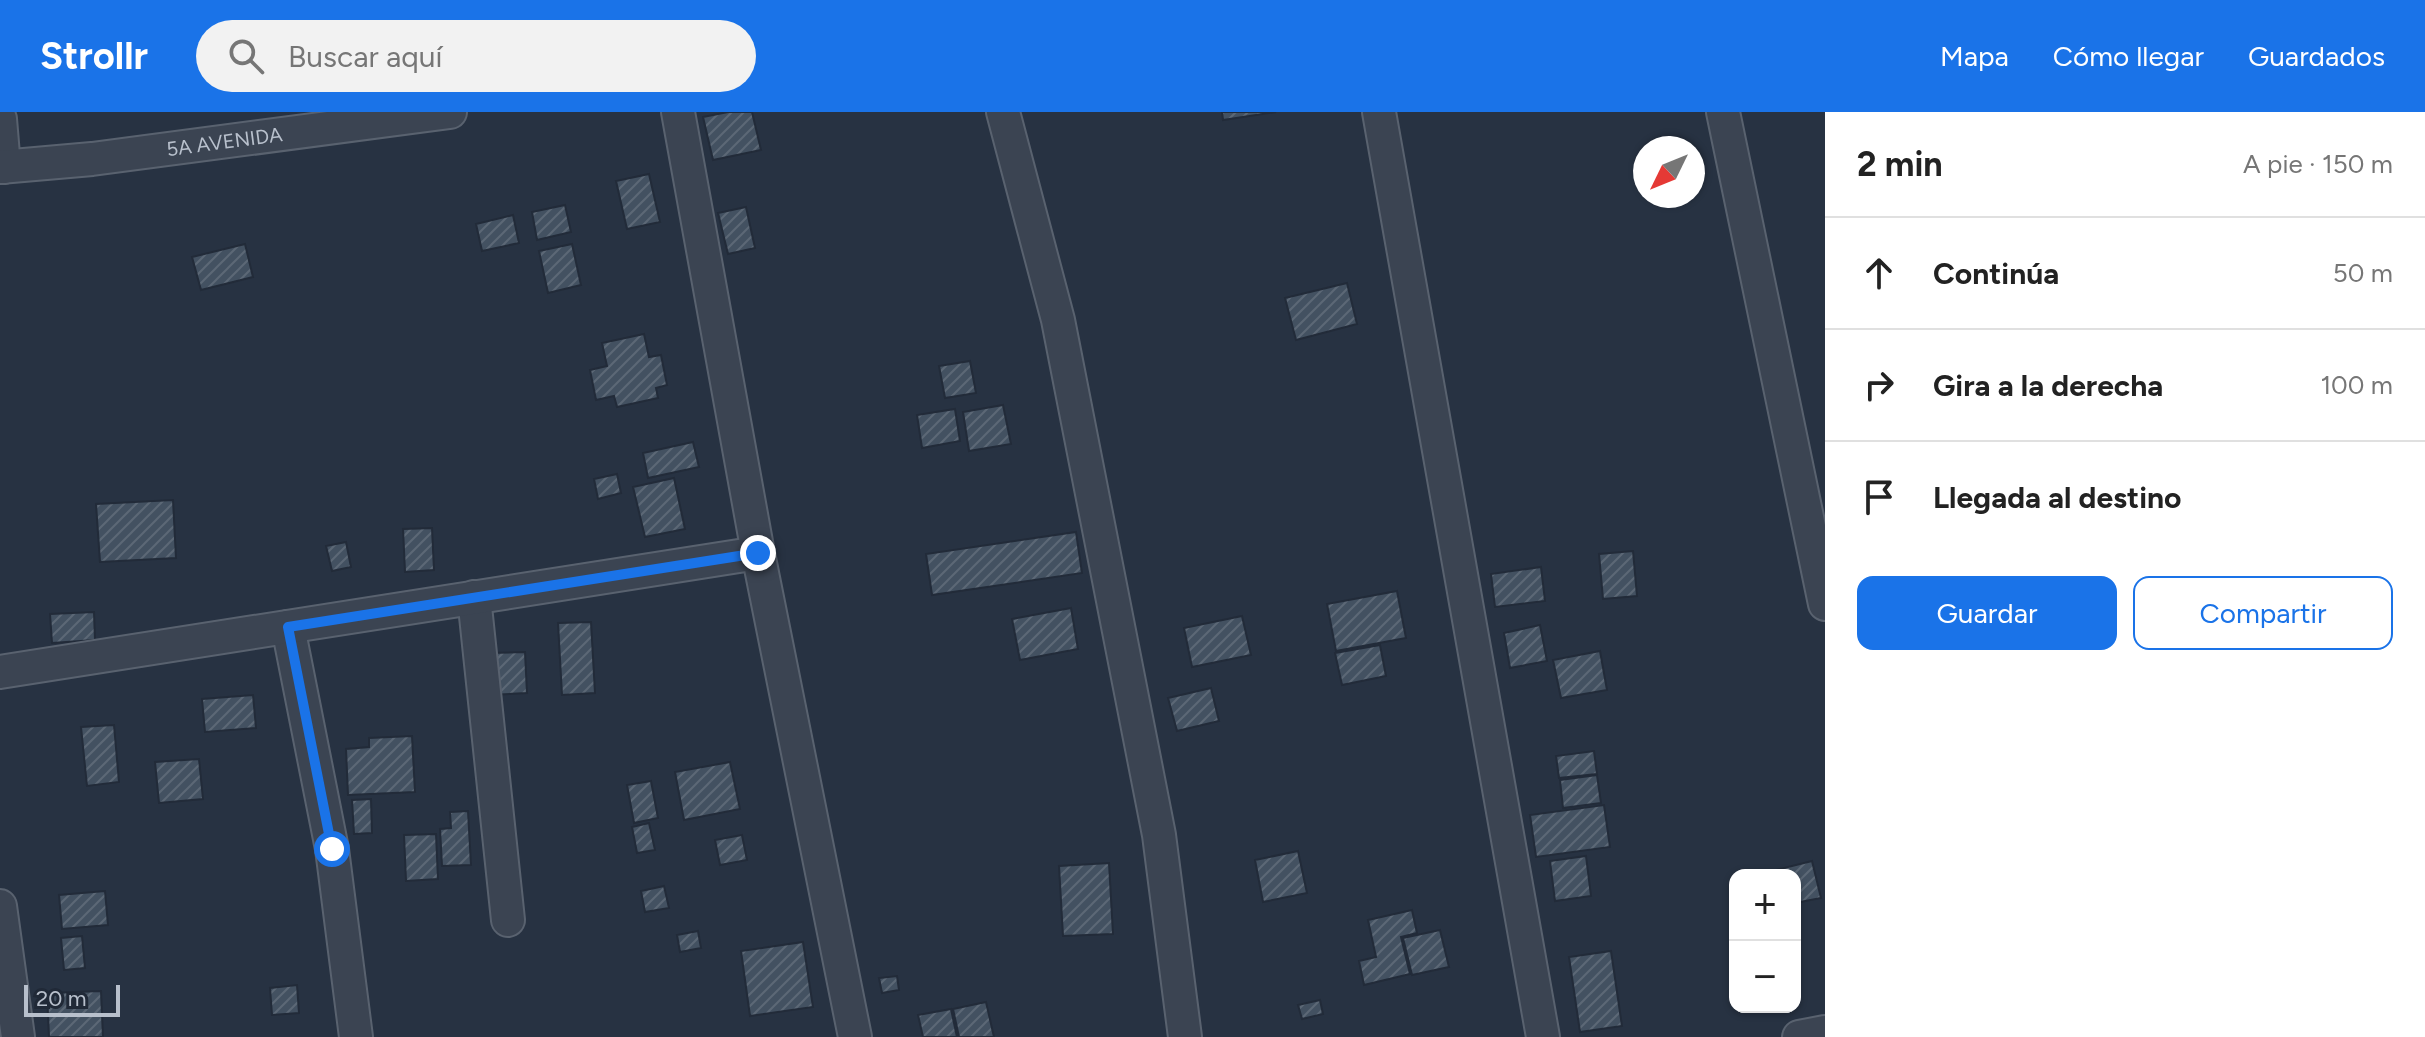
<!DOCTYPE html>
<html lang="es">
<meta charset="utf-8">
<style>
:root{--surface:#fff;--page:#f2f2f2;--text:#222;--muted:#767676;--line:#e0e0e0;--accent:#1a73e8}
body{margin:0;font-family:Figtree,sans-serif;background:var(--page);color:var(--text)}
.controls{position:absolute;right:24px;bottom:24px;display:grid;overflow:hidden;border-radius:16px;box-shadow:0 2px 6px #0004}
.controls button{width:72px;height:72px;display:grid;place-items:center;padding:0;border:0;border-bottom:2px solid var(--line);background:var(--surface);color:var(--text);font:40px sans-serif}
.compass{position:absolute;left:1633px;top:24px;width:72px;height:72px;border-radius:50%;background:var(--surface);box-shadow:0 2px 6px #0004;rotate:227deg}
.scale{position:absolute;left:24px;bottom:20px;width:96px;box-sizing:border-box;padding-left:8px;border:4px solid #b8c0cc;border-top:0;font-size:22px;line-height:28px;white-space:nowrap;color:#b8c0cc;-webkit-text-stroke:6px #202937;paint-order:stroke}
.stop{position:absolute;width:24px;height:24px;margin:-18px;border:6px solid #1a73e8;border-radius:50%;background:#fff}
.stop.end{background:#1a73e8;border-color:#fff;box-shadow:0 2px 8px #0008}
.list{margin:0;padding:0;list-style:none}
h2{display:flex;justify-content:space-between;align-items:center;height:104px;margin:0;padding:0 32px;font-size:34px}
h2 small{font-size:26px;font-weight:400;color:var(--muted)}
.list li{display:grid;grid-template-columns:52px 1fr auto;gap:24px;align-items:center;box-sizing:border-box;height:112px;padding:0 32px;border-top:2px solid var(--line)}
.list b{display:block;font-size:30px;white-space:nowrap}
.list em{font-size:26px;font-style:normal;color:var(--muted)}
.actions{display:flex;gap:16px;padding:24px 32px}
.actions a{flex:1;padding:18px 0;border:2px solid var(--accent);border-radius:16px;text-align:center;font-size:28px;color:var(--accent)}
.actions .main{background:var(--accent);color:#fff}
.icon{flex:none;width:44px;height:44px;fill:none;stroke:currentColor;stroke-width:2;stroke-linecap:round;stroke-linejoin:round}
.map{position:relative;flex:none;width:1825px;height:925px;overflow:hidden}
header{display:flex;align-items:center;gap:48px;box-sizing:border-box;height:112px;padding:0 40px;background:var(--accent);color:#fff}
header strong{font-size:38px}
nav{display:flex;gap:44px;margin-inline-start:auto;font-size:28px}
.search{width:560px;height:72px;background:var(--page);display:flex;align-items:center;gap:20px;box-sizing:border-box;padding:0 28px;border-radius:44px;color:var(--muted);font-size:30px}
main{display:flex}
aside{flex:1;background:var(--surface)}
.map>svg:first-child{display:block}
</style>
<header>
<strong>Strollr</strong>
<div class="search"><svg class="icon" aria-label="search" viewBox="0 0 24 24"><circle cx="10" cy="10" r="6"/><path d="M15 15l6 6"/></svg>Buscar aquí</div>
<nav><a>Mapa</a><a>Cómo llegar</a><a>Guardados</a></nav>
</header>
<main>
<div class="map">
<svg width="1825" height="925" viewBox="0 0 1825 925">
<defs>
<pattern id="building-hatch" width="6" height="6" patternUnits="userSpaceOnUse" patternTransform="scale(2)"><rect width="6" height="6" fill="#435161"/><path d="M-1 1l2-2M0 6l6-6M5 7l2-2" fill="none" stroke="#5c6876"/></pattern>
</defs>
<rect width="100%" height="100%" fill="#273242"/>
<g fill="url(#building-hatch)" stroke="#222b39" stroke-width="2">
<polygon points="728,0 752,0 761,38 713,48 703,5"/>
<polygon points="1222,0 1276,0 1223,8"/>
<polygon points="649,62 660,110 627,117 616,69"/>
<polygon points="565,93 571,120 537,128 532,100"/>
<polygon points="746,95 755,136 728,142 718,101"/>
<polygon points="513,103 519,131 482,139 476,112"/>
<polygon points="245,132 253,165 201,178 192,145"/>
<polygon points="572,132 581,173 548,181 539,139"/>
<polygon points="1347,171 1357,212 1296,228 1285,186"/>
<polygon points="644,222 649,245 661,243 667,273 656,276 658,286 617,295 614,284 596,288 590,258 607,254 602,231"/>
<polygon points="970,249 976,281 945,286 939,254"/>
<polygon points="1003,293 1011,332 969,339 963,300"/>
<polygon points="955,297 960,329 922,336 917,303"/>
<polygon points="693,330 699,355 648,366 643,341"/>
<polygon points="617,362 621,381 598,387 594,367"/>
<polygon points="674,366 685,417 645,425 633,375"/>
<polygon points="173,388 176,446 100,450 96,392"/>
<polygon points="432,416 434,458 405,460 403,417"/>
<polygon points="1076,420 1082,461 932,483 926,442"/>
<polygon points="346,430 351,455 332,459 326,434"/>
<polygon points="1633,439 1637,484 1603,487 1599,442"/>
<polygon points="1541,455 1545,489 1495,495 1491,462"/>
<polygon points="1397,479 1406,526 1336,539 1327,492"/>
<polygon points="1071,496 1078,537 1020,548 1012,507"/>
<polygon points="94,500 95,528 52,531 50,502"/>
<polygon points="1242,504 1251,543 1192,555 1184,516"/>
<polygon points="591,510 595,581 562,583 558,511"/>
<polygon points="1540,513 1547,549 1510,556 1504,521"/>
<polygon points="1380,533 1386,564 1342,573 1335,541"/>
<polygon points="1600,539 1607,578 1561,586 1553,548"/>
<polygon points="525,540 527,581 489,583 487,541"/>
<polygon points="1211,576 1219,609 1177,619 1168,586"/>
<polygon points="253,583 256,616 205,620 202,587"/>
<polygon points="114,613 119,670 87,674 81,615"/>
<polygon points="412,624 415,680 348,683 346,637 369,635 369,626"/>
<polygon points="1594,639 1597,662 1559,666 1556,644"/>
<polygon points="199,647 203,687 159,691 155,650"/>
<polygon points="730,650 740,697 684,708 675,660"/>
<polygon points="1597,663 1601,691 1563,696 1560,668"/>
<polygon points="651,669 658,706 634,711 627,673"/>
<polygon points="371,687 372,721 354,722 352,688"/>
<polygon points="1604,693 1610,735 1536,745 1530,703"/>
<polygon points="468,699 471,753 442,754 440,717 451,716 450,700"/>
<polygon points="649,711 655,738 637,741 632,715"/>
<polygon points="436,722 438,767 406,769 404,723"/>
<polygon points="742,723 747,748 720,753 715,728"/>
<polygon points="1298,739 1307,781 1263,790 1255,748"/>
<polygon points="1586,744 1591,784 1555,789 1550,749"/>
<polygon points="1812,749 1821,786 1795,791 1795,763 1769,763 1768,760"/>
<polygon points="1109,751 1113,822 1063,824 1059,754"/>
<polygon points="664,774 669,796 645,800 641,779"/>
<polygon points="105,779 108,813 62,817 59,783"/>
<polygon points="1412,798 1417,821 1401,825 1410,862 1364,873 1359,849 1376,845 1368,808"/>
<polygon points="1440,818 1449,855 1412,863 1403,826"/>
<polygon points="698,819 701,836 680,840 677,823"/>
<polygon points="82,824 85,856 64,858 61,826"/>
<polygon points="803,830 813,895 750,904 741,839"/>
<polygon points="1611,839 1622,914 1580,920 1569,845"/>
<polygon points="897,864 899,878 882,881 879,866"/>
<polygon points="297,873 299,901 272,903 270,876"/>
<polygon points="101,879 103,925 49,925 47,881"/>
<polygon points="1320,888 1323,902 1302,907 1298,893"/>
<polygon points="986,890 994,925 959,925 953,897"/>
<polygon points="951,897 957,925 923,925 918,903"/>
</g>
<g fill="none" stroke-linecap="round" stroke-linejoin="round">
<g stroke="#59626f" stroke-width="36">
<g id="street">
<polyline points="678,0 758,441 855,925"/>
<polyline points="1003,0 1058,208 1159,723 1185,925"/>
<polyline points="1379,0 1543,925"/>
<polyline points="1723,0 1825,492"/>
<polyline points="0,7 4,55"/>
<path id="s1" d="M 0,55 L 92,47 L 450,0"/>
<polyline points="474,485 508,808"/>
<polyline points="288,515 332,737 356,925"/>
<polyline points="0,560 758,441"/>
<polyline points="0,794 18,925"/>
<polyline points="1799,925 1825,920"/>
</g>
</g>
<use href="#street" stroke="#3b4452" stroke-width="32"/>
</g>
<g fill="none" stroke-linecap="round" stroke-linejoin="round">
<polyline stroke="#1a73e8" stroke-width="10" points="332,737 288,515 758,441"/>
</g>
<g text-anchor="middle" stroke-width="6" stroke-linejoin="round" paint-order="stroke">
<g font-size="20" fill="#b8c0cc" stroke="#202937">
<text dy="7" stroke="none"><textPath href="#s1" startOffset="226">5A AVENIDA</textPath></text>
</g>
</g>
</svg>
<div class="controls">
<button>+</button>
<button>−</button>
</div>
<svg class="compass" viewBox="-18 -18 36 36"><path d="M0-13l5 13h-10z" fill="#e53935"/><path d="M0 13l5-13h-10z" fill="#767676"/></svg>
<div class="scale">20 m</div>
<div class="stop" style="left:332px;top:737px"></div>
<div class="stop end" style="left:758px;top:441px"></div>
</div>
<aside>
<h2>2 min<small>A pie · 150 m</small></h2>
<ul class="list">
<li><svg class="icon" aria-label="ahead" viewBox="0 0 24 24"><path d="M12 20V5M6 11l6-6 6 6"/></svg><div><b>Continúa</b></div><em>50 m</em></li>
<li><svg class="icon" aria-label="right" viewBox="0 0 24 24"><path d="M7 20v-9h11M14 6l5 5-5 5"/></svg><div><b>Gira a la derecha</b></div><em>100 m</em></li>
<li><svg class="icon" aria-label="arrive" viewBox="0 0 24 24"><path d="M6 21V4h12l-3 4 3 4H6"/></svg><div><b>Llegada al destino</b></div></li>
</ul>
<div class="actions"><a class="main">Guardar</a><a>Compartir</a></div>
</aside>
</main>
